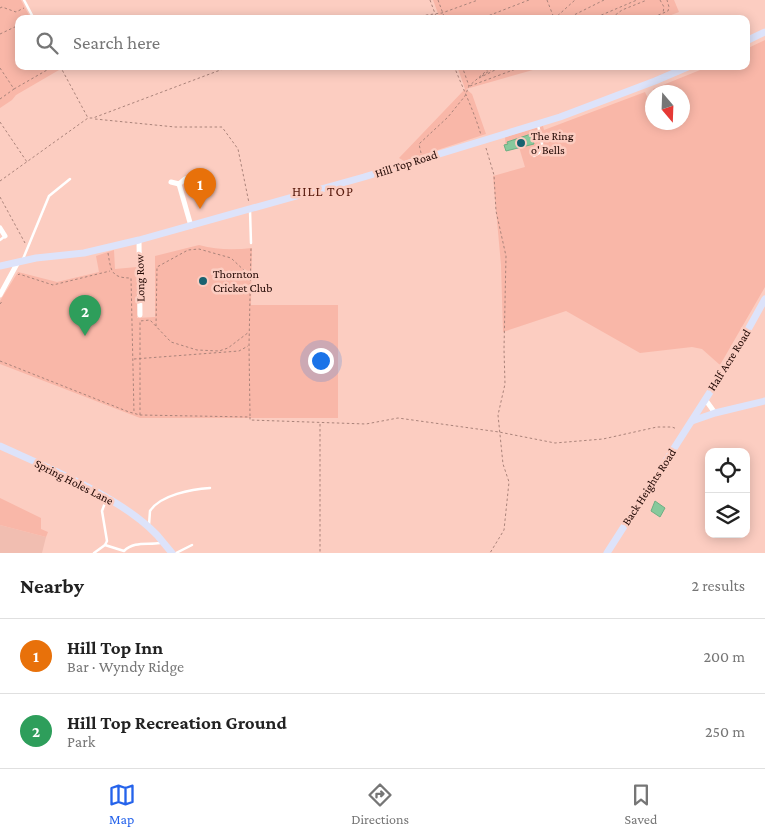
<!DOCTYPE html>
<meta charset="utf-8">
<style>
:root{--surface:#fff;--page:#f6f6f6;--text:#222;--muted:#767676;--line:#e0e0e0;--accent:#2563eb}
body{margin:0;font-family:"Crimson Pro",serif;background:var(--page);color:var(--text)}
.controls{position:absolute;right:15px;bottom:15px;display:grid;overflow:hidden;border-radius:10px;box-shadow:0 2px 12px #0003}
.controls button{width:45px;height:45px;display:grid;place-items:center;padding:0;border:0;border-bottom:1px solid var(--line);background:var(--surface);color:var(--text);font:25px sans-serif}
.compass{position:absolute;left:645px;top:85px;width:45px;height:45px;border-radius:50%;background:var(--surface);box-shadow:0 2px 12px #0003;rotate:161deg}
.you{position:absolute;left:320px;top:360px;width:18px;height:18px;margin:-12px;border:4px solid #fff;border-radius:50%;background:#1a73e8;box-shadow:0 0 0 8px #1a73e833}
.badge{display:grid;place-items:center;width:32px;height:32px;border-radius:50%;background:var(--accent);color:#fff;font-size:16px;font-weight:700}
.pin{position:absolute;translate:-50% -41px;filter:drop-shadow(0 1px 2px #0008)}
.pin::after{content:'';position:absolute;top:26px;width:18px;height:15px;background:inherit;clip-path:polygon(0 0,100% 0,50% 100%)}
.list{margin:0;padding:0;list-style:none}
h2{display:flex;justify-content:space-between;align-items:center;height:65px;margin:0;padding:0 20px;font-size:21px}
h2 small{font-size:16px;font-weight:400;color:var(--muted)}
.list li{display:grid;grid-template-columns:32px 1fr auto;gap:15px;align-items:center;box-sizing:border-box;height:75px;padding:0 20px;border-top:1px solid var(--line)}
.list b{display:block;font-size:19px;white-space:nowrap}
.list p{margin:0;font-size:16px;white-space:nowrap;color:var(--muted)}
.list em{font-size:16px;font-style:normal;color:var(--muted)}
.icon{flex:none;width:28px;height:28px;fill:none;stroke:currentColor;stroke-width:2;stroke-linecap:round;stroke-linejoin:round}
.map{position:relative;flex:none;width:765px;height:553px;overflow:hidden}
.search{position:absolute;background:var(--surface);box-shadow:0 2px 12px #0003;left:15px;right:15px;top:15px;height:55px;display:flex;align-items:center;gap:12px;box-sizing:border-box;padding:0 18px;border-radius:10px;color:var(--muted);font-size:19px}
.sheet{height:215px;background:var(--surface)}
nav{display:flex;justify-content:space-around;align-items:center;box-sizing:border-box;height:70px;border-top:1px solid var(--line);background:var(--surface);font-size:14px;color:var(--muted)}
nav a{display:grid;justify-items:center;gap:2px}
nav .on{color:var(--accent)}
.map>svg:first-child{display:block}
</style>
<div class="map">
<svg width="765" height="553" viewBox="0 0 765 553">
<rect width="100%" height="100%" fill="#fccdc1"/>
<polygon fill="#f1beb1" points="0,525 46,537 42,553 0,553"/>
<g fill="#f9b7a8">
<polygon points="0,0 21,0 31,19 19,19 19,66 57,66 59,70 16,95 12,100 0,108"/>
<polygon points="433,0 674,0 679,12 661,19 440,19"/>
<polygon points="765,40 765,287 720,365 702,349 692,347 640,353 566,311 503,332 501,265 493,176 525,167 519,147 506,151 505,137 543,126 544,130 645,92 652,107 652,122 682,122 682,92 654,92 653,89 710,66 746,66 746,49"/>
<polygon points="457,66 547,66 466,89 472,94 486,134 404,161 399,158 465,89"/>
<path d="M 199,245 C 217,250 234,250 252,248 L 251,305 L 338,305 L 338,418 L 140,418 L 0,364 L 0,301 L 18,272 L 57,282 L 99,272 L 96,256 L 114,250 L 115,269 L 137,267 L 137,318 L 155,317 L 155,256 Z"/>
<polygon points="0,498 41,518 41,529 48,532 46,537 0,525"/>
</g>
<g fill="#87c99c" stroke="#6daf83">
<polygon points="531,134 534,144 506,151 504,145 508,144 507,142"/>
<polygon points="655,501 665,508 660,517 651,511"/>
</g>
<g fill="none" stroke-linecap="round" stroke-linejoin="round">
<g stroke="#aa837a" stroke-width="1" stroke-dasharray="2.5 2.5" stroke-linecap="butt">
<polyline points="430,0 437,19"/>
<polyline points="438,0 445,19"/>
<polyline points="547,0 554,18"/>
<polyline points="660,0 664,7 663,13"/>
<polyline points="0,8 2,7 16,12 24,8"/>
<polyline points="396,19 442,13 478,0"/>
<polyline points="480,19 529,0"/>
<polyline points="554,19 575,0"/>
<polyline points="566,19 604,0"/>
<polyline points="592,19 637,0"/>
<polyline points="614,19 614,16 622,10 647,0"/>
<polyline points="649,19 668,11 669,7 667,0"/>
<polyline points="0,34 19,25"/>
<polyline points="60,66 88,118"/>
<path d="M 454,66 C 463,89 474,111 481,135"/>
<polyline points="462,66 469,86"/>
<polyline points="0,68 14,89 0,99"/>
<polyline points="482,76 496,66"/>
<polyline points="479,78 503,66"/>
<polyline points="470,86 524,66"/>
<polyline points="14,89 54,66"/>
<polyline points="95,119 175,127 222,127 238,149 249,203"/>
<polyline points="0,122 27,162"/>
<polyline points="486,148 494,175 496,211 506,256 504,349 505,384 498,415 503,464 509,482 504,530 490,553"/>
<polyline points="421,153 419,144 448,117 465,96 469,86 492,66"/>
<polyline points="0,181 88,118 93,118 231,66"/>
<polyline points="0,197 25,243"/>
<path d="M 108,253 C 111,271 111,278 131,278 L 134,413"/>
<polyline points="18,275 19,274 53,285 110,271"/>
<polyline points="0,304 3,300"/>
<polyline points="156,326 157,267 188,250 199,249 231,258 249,275"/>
<polyline points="134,359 239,351 248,346"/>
<polyline points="0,361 129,412 140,415 250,417 250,420 366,424 398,418 499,432 555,443 603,439 657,427 672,427 677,429"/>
<polyline points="140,415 140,321 150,320 171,342 197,350 219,351 228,348 249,332"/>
<polyline points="250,416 249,346 251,248"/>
<polyline points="320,424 320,553"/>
</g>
<g stroke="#fff" stroke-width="2.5">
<polyline points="24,0 34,19"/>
<polyline points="534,156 541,152 542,144 538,125"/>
<polyline points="250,210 251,243"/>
<polyline points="0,240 5,236"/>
<polyline points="23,259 49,196 70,179"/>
<path d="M 149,525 L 150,511 C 160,495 192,489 210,488"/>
<path d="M 105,545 L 124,551 C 134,541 147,545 160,543"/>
<polyline points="94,553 105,545 107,541 102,511 106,500"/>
<polyline points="176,553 192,545"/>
</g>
<g stroke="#fff" stroke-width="5">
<polyline points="185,179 179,184 191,226"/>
<polyline points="171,182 179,184"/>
<polyline points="0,228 5,236"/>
<polyline points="139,240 140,315"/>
<polyline points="0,295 18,262"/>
<polyline points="705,399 715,413"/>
</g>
<g stroke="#dde3fa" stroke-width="7">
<polyline points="746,41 765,32"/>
<polyline points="0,266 36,258 84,253 139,240 364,177 560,117 655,81 690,66"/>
<polyline points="692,421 715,413 765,401"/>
<path d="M 0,446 C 48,468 121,497 157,535 C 162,541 167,547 172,553"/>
<polyline points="607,553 735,353 765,299"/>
</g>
</g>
<g fill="#196270" stroke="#fccdc1" stroke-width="2">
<circle cx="521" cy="143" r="5"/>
<circle cx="203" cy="281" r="5"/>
</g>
<g text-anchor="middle" stroke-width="5" stroke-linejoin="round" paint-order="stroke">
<g font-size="12" fill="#1f0602" stroke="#fccdc1" text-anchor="start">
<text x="531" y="140">The Ring<tspan x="531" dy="14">o' Bells</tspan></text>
<text x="213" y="278">Thornton<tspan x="213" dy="14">Cricket Club</tspan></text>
</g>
<g font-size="12" fill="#1f0602" stroke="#fccdc1">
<text transform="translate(406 164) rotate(-18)" y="4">Hill Top Road</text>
<text transform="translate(140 278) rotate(-91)" y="4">Long Row</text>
<text transform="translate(729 360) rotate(-58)" y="4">Half Acre Road</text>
<text transform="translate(74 482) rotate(27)" y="4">Spring Holes Lane</text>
<text transform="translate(649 487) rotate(-57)" y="4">Back Heights Road</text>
</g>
<g font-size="14" letter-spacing="1" fill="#571a0d" stroke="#fccdc1">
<text x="323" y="196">HILL TOP</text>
</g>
</g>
</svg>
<div class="controls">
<button><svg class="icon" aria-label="locate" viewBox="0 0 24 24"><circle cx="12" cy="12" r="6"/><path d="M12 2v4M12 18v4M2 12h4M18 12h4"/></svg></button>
<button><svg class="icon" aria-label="layers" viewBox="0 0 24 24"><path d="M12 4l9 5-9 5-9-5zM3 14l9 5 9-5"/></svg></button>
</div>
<svg class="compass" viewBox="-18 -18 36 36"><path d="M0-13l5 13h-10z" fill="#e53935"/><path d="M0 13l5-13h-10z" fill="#767676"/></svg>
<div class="you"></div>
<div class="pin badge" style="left:200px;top:209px;background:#e8710a">1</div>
<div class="pin badge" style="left:85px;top:336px;background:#2e9e5b">2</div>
<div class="search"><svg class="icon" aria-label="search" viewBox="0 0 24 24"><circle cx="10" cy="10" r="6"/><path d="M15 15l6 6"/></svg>Search here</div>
</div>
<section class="sheet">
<h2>Nearby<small>2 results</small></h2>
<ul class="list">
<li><span class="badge" style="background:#e8710a">1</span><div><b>Hill Top Inn</b><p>Bar · Wyndy Ridge</p></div><em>200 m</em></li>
<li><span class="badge" style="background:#2e9e5b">2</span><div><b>Hill Top Recreation Ground</b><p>Park</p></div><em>250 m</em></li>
</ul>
</section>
<nav>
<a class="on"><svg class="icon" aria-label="map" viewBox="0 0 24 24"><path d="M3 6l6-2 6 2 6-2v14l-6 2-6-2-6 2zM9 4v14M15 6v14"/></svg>Map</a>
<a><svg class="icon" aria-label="directions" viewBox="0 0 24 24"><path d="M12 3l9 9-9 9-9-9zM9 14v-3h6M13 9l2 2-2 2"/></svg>Directions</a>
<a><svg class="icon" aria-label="saved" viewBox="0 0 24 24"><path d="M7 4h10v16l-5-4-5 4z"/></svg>Saved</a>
</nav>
